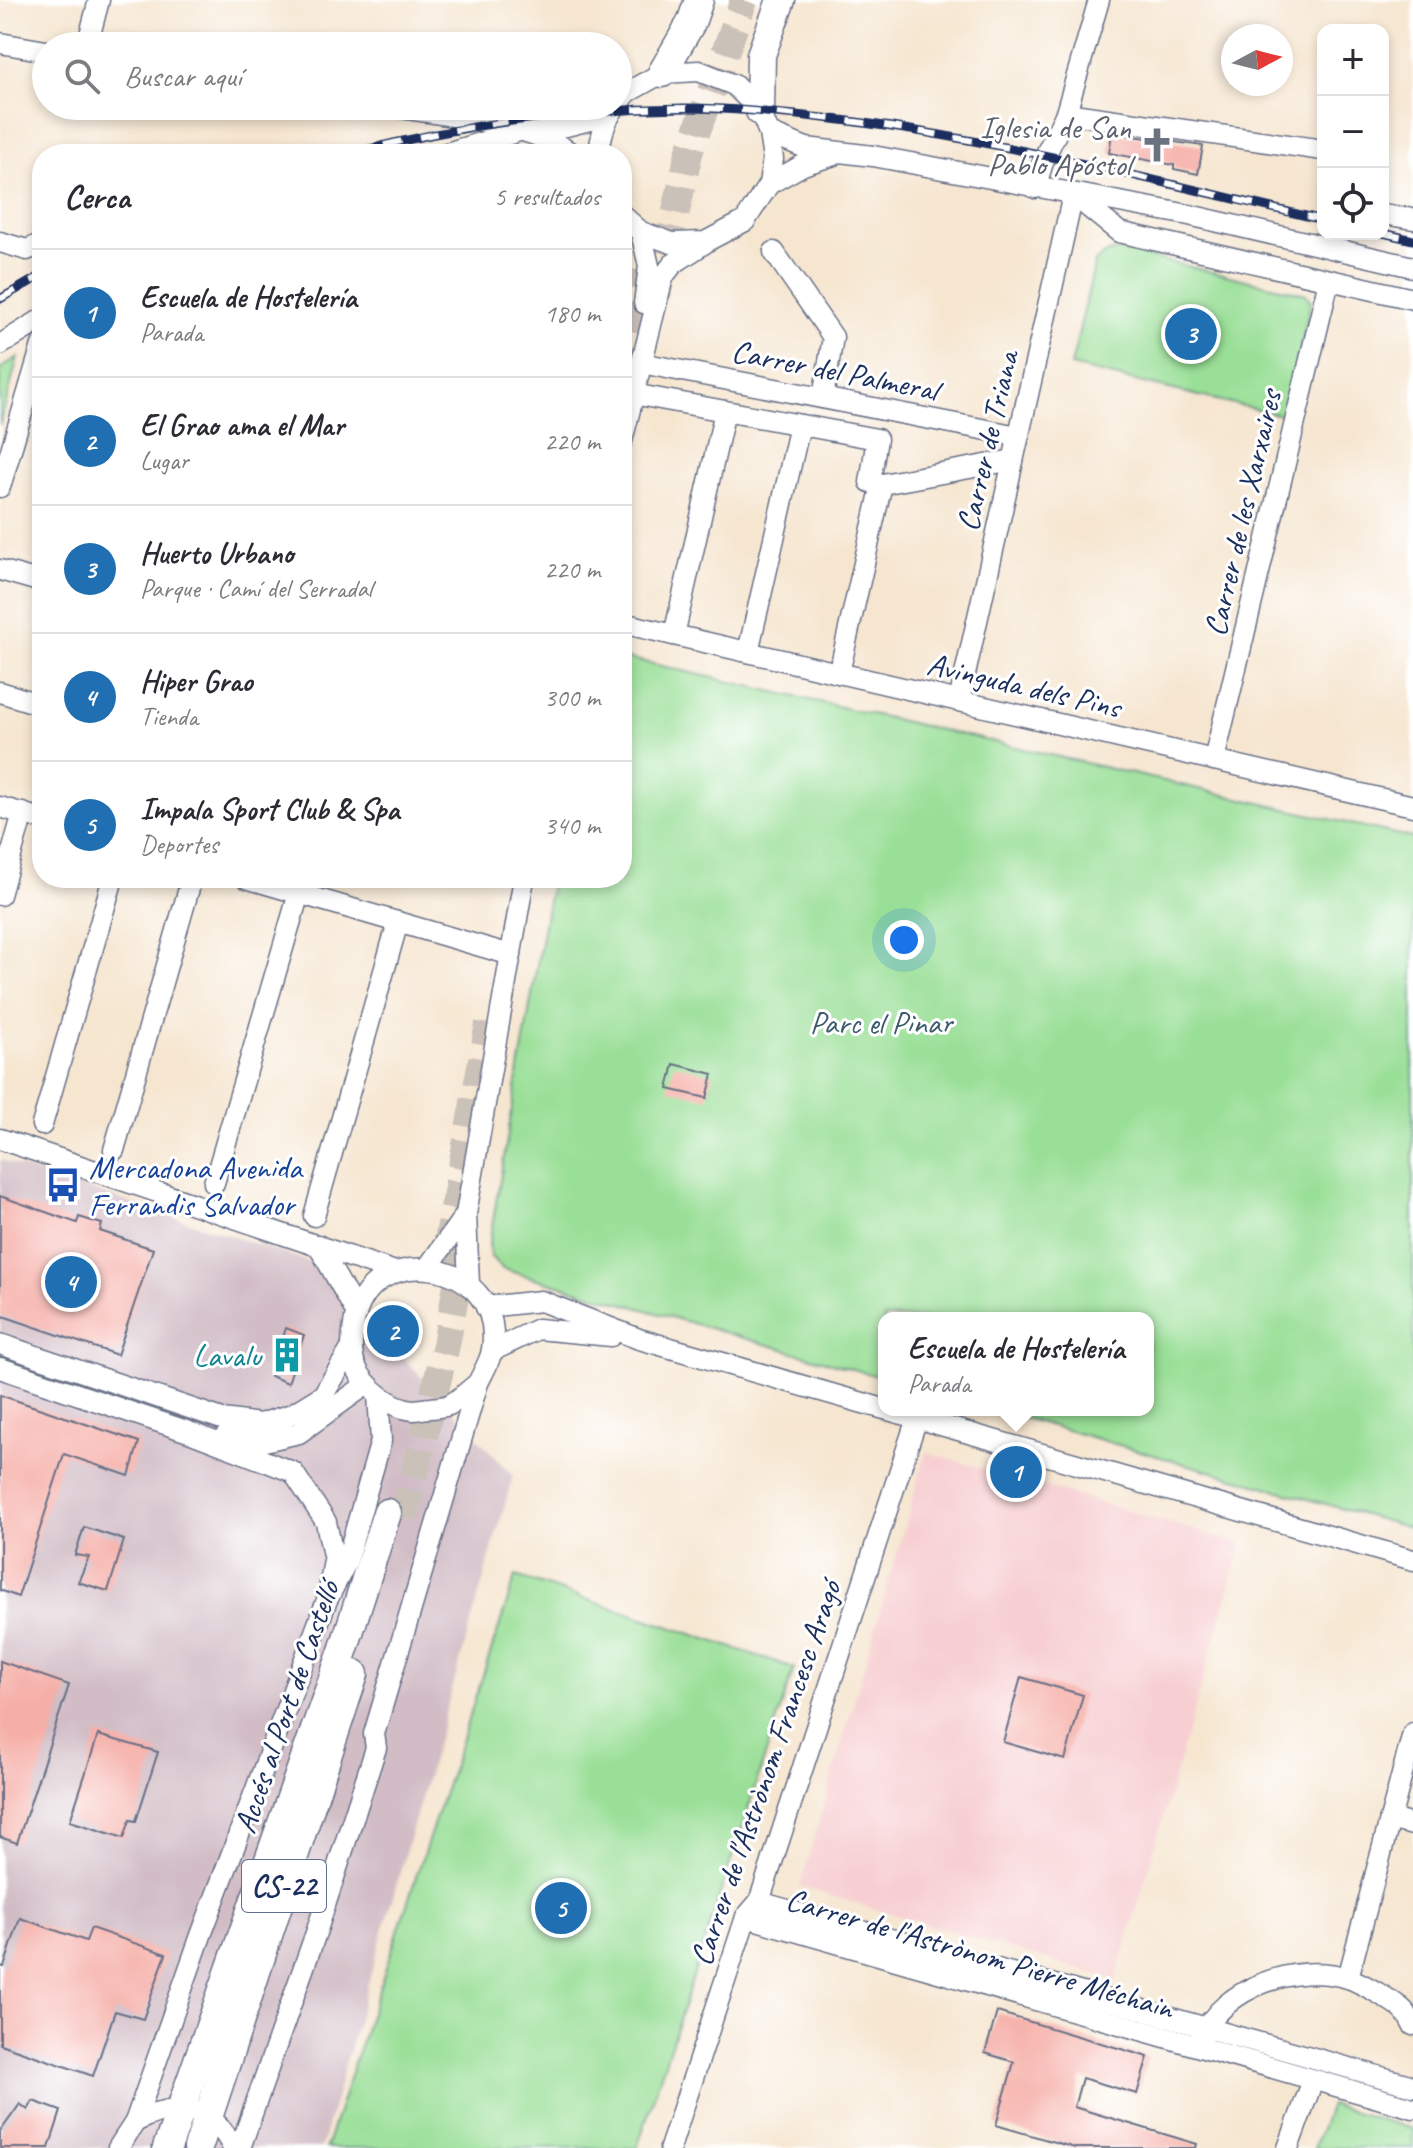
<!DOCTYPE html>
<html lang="es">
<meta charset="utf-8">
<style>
:root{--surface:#fff;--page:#f7f7f7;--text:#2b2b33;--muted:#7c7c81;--line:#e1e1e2;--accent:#1f6fb2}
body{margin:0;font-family:Caveat,sans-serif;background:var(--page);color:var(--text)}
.controls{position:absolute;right:24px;top:24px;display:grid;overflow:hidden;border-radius:16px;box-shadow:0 4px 12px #0003}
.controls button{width:72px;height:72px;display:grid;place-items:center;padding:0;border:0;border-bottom:2px solid var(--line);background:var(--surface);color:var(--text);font:40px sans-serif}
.compass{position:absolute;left:1221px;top:24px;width:72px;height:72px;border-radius:50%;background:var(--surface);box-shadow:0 4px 12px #0003;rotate:83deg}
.you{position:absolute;left:904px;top:940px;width:28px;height:28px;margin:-20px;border:6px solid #fff;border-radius:50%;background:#1a73e8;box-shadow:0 0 0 12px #1a73e833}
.badge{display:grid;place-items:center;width:52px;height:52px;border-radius:50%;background:var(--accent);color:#fff;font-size:26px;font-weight:700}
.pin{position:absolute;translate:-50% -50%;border:4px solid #fff;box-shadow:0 2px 8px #0006}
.popup{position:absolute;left:878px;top:1312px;width:276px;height:104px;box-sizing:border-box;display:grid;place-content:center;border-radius:16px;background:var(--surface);filter:drop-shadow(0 2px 6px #0005);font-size:26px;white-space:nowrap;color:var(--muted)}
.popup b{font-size:30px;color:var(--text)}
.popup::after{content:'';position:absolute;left:50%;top:100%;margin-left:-16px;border:16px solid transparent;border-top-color:var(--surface)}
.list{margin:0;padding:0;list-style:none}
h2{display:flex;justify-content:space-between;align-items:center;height:104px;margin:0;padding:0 32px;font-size:34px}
h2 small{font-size:26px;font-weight:400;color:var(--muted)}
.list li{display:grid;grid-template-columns:52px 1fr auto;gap:24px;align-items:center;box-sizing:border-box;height:128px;padding:0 32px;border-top:2px solid var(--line)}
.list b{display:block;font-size:30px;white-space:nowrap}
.list p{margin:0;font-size:26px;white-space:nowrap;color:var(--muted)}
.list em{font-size:26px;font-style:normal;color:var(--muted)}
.icon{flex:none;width:44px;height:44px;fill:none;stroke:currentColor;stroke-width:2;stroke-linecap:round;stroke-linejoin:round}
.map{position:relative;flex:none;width:1413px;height:2148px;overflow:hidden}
.search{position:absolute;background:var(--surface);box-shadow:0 4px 12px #0003;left:32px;top:32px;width:600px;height:88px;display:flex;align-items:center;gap:20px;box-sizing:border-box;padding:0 28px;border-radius:44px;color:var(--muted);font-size:30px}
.panel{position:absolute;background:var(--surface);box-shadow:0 4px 12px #0003;left:32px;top:144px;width:600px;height:744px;border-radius:32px}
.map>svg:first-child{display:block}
</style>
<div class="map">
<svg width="1413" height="2148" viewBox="0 0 1413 2148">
<rect width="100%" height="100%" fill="#fff"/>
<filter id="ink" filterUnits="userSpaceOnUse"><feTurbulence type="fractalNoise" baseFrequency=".0125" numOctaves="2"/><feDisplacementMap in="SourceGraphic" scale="16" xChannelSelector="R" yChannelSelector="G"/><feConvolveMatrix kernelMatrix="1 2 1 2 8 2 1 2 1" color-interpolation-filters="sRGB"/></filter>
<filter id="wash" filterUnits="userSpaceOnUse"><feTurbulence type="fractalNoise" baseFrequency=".006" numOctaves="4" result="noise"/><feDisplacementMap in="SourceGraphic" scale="32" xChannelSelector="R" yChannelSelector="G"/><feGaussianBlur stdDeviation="1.8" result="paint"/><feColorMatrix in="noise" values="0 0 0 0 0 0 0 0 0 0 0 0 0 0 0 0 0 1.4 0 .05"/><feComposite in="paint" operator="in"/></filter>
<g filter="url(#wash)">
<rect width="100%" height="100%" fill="#f6e6d0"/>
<polygon fill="#f7cfd2" points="926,1452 1242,1544 1116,1980 800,1887"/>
<polygon fill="#d2bdc6" points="0,1160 317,1264 513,1476 321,2148 0,2148"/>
<g fill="#9adf97" stroke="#5a877a" stroke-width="2">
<polygon points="1119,250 1306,294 1311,302 1285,416 1071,366 1095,262 1103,255"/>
<polygon points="18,357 0,425 0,369"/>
<polygon points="622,657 1413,838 1413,1529 996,1410 1148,1410 1148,1318 884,1318 884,1378 503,1269 491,1257 489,1244 552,878 622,878"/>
<polygon points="516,1576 794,1668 637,2148 326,2148"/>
<polygon points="1330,2105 1413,2129 1413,2148 1314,2148"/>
</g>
<g id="blocks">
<g fill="#f6afa8">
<polygon points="1112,133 1203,146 1198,174 1174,169 1174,165 1109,153"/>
<polygon points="674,1064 713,1074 707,1098 668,1089"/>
<polygon points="0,1196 77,1223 79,1217 102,1224 100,1231 153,1249 117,1355 0,1315"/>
<polygon points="286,1328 304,1335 288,1383 270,1376"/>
<polygon points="0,1395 139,1442 129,1476 64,1454 18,1597 0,1590"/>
<polygon points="84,1527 124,1540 108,1591 78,1582 89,1557 75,1555"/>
<polygon points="0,1661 69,1685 17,1843 0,1837"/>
<polygon points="1021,1677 1083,1695 1065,1760 1003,1742"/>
<polygon points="98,1735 158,1752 136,1821 130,1820 124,1838 70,1821"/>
<polygon points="20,1918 86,1941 91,1928 166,1954 143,2019 115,2011 93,2076 0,2044 0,1966 4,1967"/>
<polygon points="997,2012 1148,2057 1137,2094 1082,2078 1074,2107 1197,2144 1196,2148 1075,2148 996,2125 1014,2062 985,2053"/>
<polygon points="33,2101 61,2111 49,2148 0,2148 0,2132 20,2104 28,2110"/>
</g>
</g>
</g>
<g filter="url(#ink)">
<use href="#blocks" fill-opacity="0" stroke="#686f86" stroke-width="2"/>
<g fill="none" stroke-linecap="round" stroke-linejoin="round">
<g stroke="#cac1b9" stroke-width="28" stroke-dasharray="28 14" stroke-linecap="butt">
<polyline points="657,295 689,153 744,0"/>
<polyline points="622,372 645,272"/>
<polyline points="446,1251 489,1024"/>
<polyline points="404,1517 446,1345 463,1253"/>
</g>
<g stroke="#686f86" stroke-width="23">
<g id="minor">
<polyline points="0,43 46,51"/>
<polyline points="87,46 99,0"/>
<polyline points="618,104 628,92 662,73 699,71 734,85 760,111 769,133 773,159 769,184 745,221 705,242 672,243 641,232 622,215"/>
<path d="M 386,106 C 435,114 534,123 572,154"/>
<polyline points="1066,113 1323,150"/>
<polyline points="769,133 806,148 873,156 1189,215 1413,267"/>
<polyline points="443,154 523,130 566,126 610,115"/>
<path d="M 600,154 C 599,139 606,118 616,106"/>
<polyline points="769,184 803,165 834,155"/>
<polyline points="1035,188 1045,156 1066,113 1099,0"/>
<polyline points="1076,197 1119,232 1413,299"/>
<polyline points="1383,214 1413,219"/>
<polyline points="641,232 649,266 644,303"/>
<polyline points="0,242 27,250 42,243"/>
<polyline points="774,252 833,337 823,398"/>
<polyline points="0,345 42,319"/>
<polyline points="641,363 1018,436"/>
<polyline points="633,394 877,439 870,482 882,484 1013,460"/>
<polyline points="622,441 663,277 673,264 705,243"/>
<polyline points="0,487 42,345"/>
<polyline points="0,570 42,582"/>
<polyline points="622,623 1413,806"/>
<polyline points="674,635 725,411"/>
<polyline points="748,652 800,425"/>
<polyline points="839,673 882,484"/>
<polyline points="0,692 42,705"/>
<polyline points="959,701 1073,195"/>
<polyline points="1214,760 1329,280"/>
<polyline points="0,807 42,819"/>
<polyline points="246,878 511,955"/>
<polyline points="0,895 23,813"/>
<polyline points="42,1125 113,878"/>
<polyline points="0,1139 395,1272"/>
<polyline points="114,1150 192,878"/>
<polyline points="214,1183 299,893"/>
<polyline points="314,1216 398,922"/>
<polyline points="318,1245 356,1312"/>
<polyline points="428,1267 466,1214"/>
<polyline points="469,1284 466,1214 524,878"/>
<polyline points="486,1307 541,1301 639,1339 884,1409"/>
<polyline points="0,1344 222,1419 260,1424 292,1414 323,1395 351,1349"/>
<polyline points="492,1351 538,1329 611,1336"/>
<polyline points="0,1368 189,1432 293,1472 326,1522 334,1560 330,1584"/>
<polyline points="888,1410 1413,1560"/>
<polyline points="225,1437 260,1442 299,1433 367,1384"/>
<polyline points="1390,1819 1413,1825"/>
<polyline points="759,1902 1413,2086"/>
<polyline points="746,1917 1413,2108"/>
<polyline points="1348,1978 1413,1733"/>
<path d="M 1202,2037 C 1223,1987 1297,1962 1348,1978 C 1360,1982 1393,2001 1402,2009 C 1407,2013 1410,2020 1413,2025"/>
<path d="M 135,2122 C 174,2101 213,2104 233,2148"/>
<polyline points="118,2148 135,2122 200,1938 327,1600 346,1563 381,1441 378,1395"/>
<path d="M 240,2148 L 317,1930 L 376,1748 L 374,1734 L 478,1383 C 483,1372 491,1360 492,1349 C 506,1257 365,1237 354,1325 C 352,1340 350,1353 356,1367 C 365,1387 391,1408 413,1410 C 418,1410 425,1408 431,1408 C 437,1407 444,1407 449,1405 C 459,1400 469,1390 478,1383"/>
<polyline points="670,2148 746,1917 759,1902 917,1418"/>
<polyline points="1288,2148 1313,2080"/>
</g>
</g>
<g stroke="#686f86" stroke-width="31">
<g id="highway">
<polyline points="662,73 691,23 699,0"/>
<polyline points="760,111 761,55 781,0"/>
<polyline points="167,2148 343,1651 387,1513"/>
<polyline points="198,2148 354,1674"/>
</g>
</g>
<use href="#minor" stroke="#fff" stroke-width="20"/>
<use href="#highway" stroke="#fff" stroke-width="28"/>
<g stroke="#1b2f5e" stroke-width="9">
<g id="rail">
<path d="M 349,154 C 458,125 571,109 685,108 C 731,108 778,113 824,118 C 992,137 1158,182 1323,220"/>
<polyline points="1383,233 1413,240"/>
<polyline points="0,299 42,275"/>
</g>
</g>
<use href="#rail" stroke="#fff" stroke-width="6" stroke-dasharray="18" stroke-linecap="butt"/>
</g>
</g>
<defs>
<g id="church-bare" transform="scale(2.76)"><path d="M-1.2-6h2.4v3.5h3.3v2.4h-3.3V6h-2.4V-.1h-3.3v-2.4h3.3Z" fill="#6b7280" stroke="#fff" stroke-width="2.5" paint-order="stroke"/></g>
<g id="bus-bare" transform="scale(2.76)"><path d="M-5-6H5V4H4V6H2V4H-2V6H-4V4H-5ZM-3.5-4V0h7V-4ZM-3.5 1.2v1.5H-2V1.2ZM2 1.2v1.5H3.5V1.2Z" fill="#1a4fb4" stroke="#fff" stroke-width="2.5" paint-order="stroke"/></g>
<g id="building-bare" transform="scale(2.76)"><path d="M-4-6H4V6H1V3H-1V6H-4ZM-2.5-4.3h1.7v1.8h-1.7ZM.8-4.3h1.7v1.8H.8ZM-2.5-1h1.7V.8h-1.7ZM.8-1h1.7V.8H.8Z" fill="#0f9aa8" stroke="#fff" stroke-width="2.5" paint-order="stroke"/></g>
</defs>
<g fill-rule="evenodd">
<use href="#church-bare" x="1157" y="145"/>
<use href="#bus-bare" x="63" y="1185"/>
<use href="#building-bare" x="287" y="1355"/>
</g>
<g text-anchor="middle" stroke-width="6" stroke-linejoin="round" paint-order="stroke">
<rect fill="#fff" stroke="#5f6d8e" stroke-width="2" x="242" y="1860" width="84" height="52" rx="6"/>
<g font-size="30" font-weight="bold" fill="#1b2f5e">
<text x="284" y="1896">CS-22</text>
</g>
<g font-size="32" fill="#5b616d" stroke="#fff" text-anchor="end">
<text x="1131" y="138">Iglesia de San<tspan x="1131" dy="37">Pablo Apóstol</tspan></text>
</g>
<g font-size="32" fill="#1b2f5e" stroke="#fff">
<text transform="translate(835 370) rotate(11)" y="11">Carrer del Palmeral</text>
<text transform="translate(987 441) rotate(-77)" y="11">Carrer de Triana</text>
<text transform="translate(1242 513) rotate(-77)" y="11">Carrer de les Xarxaires</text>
<text transform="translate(1024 685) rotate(13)" y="11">Avinguda dels Pins</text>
<text transform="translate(286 1707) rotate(-71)" y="11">Accés al Port de Castelló</text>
<text transform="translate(765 1773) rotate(-71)" y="11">Carrer de l'Astrònom Francesc Aragó</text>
<text transform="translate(980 1953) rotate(16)" y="11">Carrer de l'Astrònom Pierre Méchain</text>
</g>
<g font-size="32" fill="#3b5b6c" stroke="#fff">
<text x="881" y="1033">Parc el Pinar</text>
</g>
<g font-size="32" fill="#164399" stroke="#fff" text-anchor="start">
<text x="89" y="1178">Mercadona Avenida<tspan x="89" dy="37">Ferrandis Salvador</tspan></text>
</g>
<g font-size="32" fill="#0d838f" stroke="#fff" text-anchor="end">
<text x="261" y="1366">Lavalu</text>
</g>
</g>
</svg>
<div class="controls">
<button>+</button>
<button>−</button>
<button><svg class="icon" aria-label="locate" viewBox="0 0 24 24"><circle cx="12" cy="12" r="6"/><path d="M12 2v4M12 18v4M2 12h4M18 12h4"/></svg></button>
</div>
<svg class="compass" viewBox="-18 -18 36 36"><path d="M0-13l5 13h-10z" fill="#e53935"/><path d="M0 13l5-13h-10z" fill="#7c7c81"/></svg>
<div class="you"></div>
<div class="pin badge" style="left:1016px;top:1472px">1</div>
<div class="popup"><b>Escuela de Hostelería</b>Parada</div>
<div class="pin badge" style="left:393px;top:1331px">2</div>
<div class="pin badge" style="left:1191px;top:334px">3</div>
<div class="pin badge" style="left:71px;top:1282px">4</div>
<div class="pin badge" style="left:561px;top:1908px">5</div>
<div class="search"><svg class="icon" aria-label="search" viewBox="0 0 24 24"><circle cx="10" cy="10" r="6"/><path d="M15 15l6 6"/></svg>Buscar aquí</div>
<section class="panel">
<h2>Cerca<small>5 resultados</small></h2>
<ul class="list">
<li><span class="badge">1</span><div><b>Escuela de Hostelería</b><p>Parada</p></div><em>180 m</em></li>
<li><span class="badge">2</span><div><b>El Grao ama el Mar</b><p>Lugar</p></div><em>220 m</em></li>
<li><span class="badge">3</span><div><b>Huerto Urbano</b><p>Parque · Camí del Serradal</p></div><em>220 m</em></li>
<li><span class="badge">4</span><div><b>Hiper Grao</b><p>Tienda</p></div><em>300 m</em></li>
<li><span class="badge">5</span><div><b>Impala Sport Club &amp; Spa</b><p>Deportes</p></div><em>340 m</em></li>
</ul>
</section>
</div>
